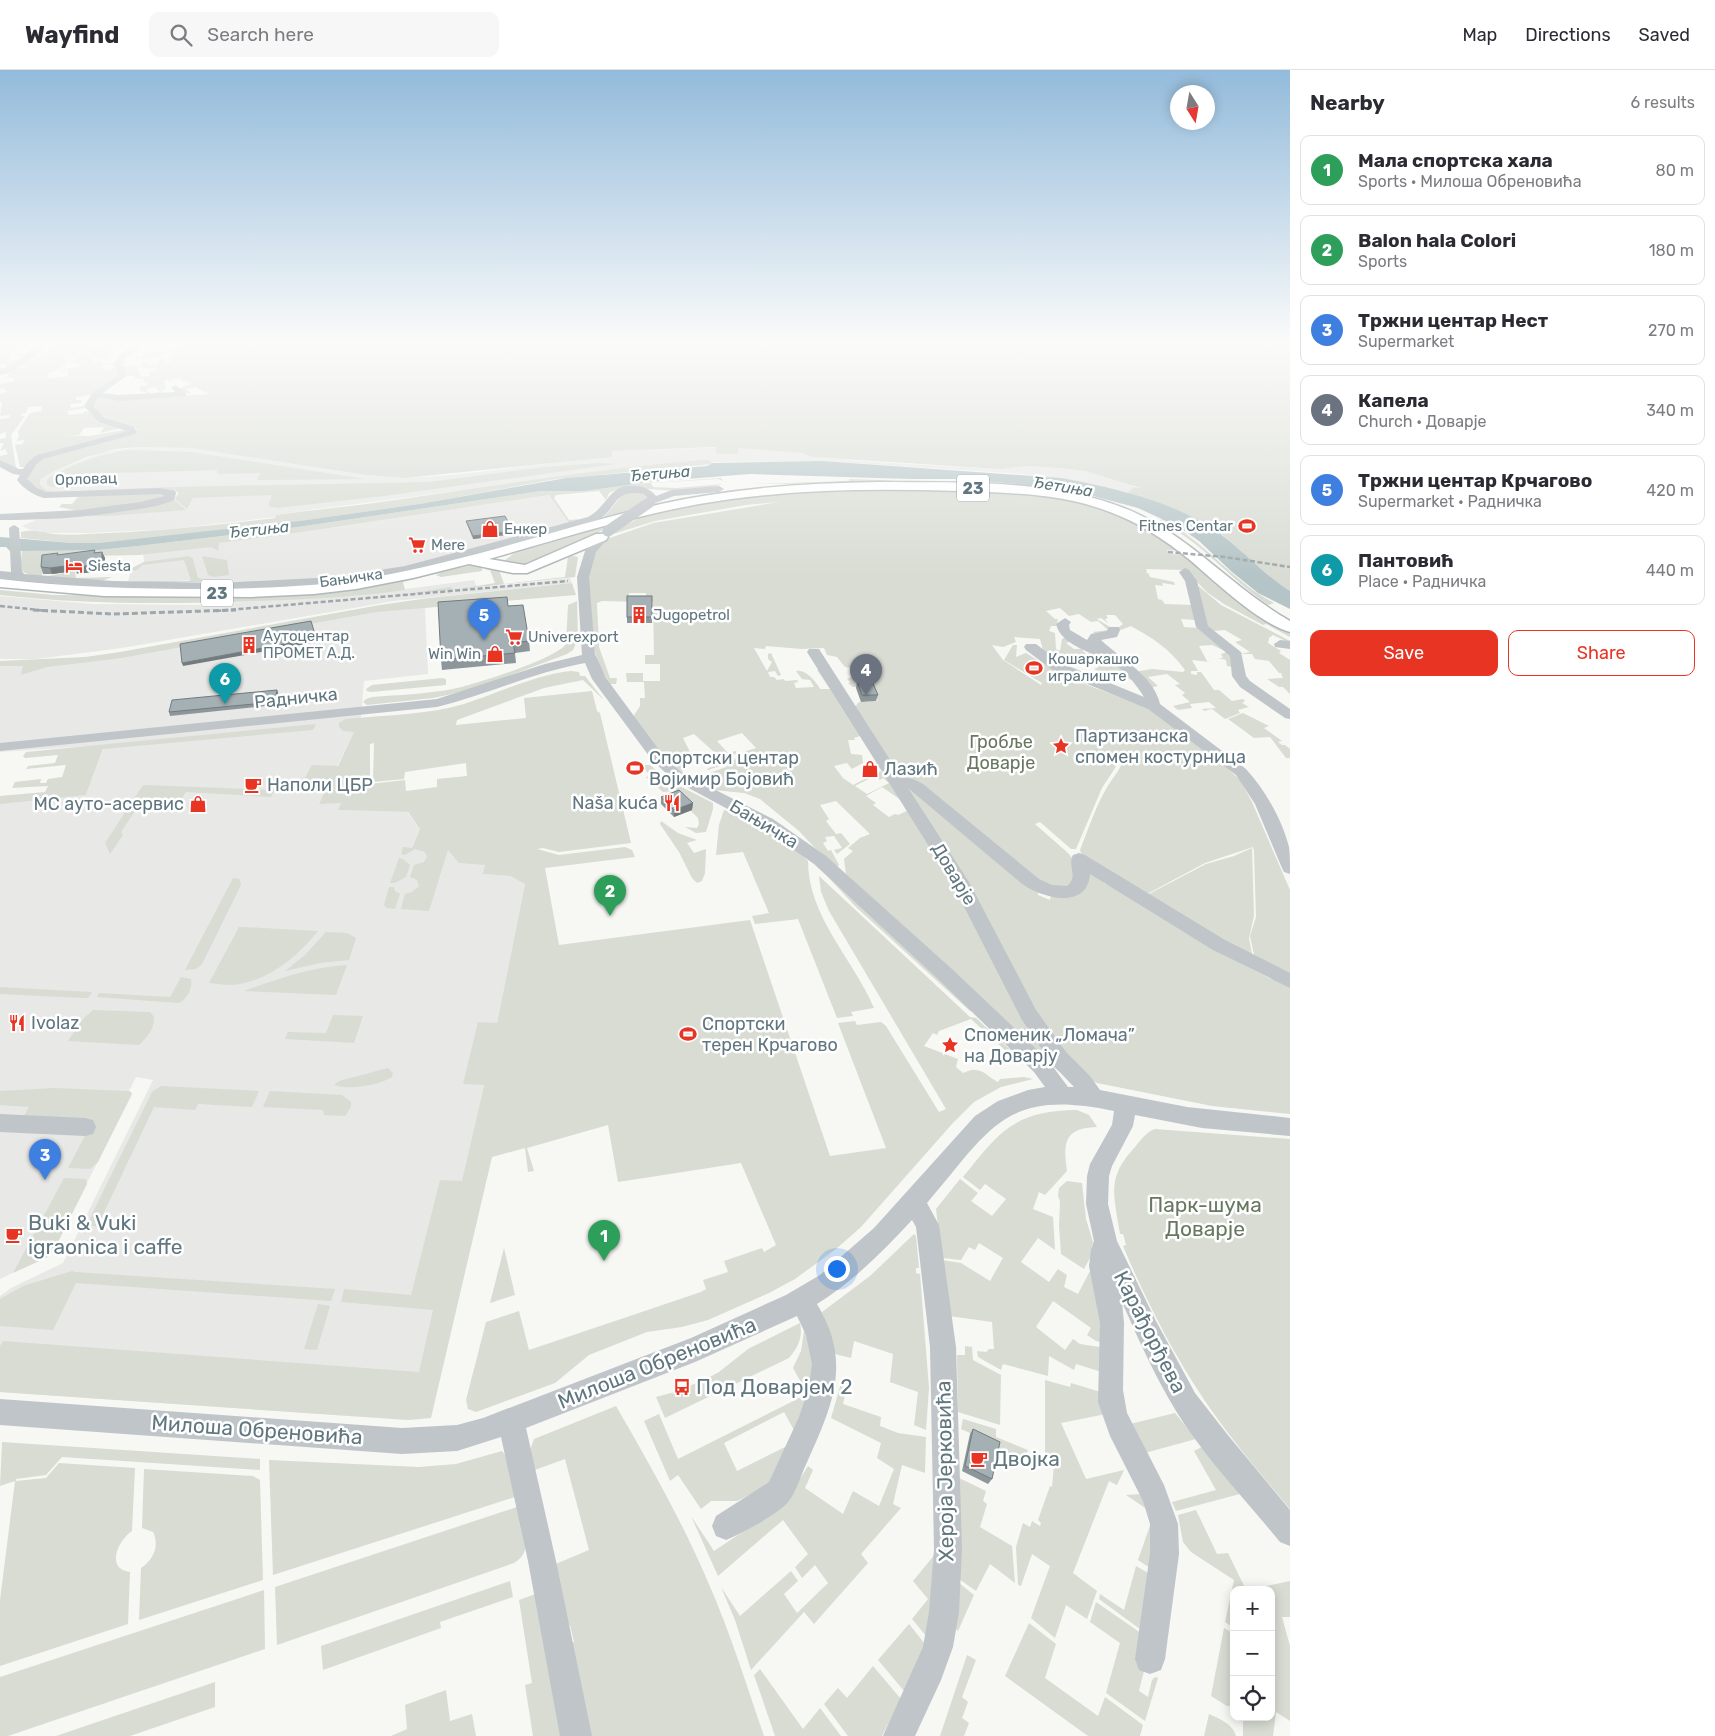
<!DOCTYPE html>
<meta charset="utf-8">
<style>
:root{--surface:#fff;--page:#f7f7f7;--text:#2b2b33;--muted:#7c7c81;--line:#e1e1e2;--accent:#e73423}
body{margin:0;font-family:Rubik,sans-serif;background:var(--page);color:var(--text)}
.controls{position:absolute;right:15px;bottom:15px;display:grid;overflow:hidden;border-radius:10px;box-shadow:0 2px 12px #0003}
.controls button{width:45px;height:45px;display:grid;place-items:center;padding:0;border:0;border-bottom:1px solid var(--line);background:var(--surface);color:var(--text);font:25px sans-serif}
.compass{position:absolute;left:1170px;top:15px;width:45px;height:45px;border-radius:50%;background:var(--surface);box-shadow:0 2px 12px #0003;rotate:169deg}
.you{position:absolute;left:836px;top:1198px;width:18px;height:18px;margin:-12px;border:4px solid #fff;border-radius:50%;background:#1a73e8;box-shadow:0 0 0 8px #1a73e833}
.badge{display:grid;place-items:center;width:32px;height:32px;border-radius:50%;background:var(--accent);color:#fff;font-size:16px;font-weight:700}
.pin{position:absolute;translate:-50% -41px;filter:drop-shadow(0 1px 2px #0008)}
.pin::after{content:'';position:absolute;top:26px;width:18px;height:15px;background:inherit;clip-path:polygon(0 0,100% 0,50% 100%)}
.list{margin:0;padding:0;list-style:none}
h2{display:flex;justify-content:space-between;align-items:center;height:65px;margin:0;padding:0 20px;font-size:21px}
h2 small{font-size:16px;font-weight:400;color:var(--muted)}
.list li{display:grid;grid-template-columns:32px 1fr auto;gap:15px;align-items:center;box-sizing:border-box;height:70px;margin:0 10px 10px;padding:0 10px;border:1px solid var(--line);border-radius:10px}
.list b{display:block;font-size:19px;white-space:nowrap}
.list p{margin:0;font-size:16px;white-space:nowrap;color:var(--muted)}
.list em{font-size:16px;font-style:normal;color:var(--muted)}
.actions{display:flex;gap:10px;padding:15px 20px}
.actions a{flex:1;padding:11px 0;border:1px solid var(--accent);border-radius:10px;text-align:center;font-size:18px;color:var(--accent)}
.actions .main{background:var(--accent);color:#fff}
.icon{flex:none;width:28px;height:28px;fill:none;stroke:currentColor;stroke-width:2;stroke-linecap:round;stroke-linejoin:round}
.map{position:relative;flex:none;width:1290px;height:1666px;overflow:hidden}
header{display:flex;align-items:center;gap:30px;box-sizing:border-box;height:70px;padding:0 25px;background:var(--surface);border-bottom:1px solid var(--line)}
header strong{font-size:24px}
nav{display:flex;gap:28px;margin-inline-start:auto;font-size:18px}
.search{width:350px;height:45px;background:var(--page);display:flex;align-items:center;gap:12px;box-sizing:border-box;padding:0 18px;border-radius:10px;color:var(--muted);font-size:19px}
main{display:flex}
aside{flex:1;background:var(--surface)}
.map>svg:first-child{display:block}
</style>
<header>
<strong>Wayfind</strong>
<div class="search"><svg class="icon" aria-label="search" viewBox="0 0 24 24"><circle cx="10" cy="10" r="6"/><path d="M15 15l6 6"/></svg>Search here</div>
<nav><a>Map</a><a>Directions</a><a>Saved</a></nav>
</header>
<main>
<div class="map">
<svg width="1290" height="1666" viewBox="0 0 1290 1666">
<rect width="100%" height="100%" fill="#f7f7f4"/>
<g fill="#e8e8e7">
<polygon points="139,377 190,378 366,405 405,408 451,405 580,390 611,381 732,377 803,383 811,387 890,393 1000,399 1028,396 1069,399 1085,401 1136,415 1127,423 1064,409 1022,404 822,391 695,392 449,422 317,439 276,445 275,447 171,459 90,463 51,463 30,460 22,456 36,450 172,430 178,423 171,420 55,423 40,421 41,409 54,401 103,382"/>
<polygon points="549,425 569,453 406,496 340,507 234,514 193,510 155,512 128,511 131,501 144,492 143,482 269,467"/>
<polygon points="570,508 572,513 394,531 122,578 36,589 0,589 0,526 92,534 196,535 361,525 474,510 477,518"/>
<polygon points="425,537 428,604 364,611 361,648 319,733 341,733 339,740 407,742 420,759 412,777 448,780 486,796 484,804 510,806 525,814 497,953 463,1014 484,1014 409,1350 0,1322 0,1226 11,1218 63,1193 153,1010 136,1007 129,1021 132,1025 50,1185 0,1209 0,733 86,725 105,675 0,682 0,596 122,588 377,542"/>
</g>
<g fill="#d8dcd3" fill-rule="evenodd">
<polygon points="0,272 27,272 23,274 33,275 27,278 13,278 9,285 30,282 27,285 11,286 8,291 20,290 0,302 0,298 5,298 8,294 0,294"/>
<polygon points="63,272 90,272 61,298 48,303 48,309 67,306 68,300 59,301 79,296 80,293 69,293 92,273 95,272 94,276 105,275 107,272 126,272 124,277 108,277 105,280 118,281 112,282 109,284 118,285 109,285 108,289 114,289 102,290 102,288 94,288 92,291 93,293 102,291 103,294 113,292 114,294 93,298 102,297 104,301 115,298 117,300 114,300 117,300 121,304 91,328 90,325 76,327 76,330 81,330 81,333 70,334 71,338 84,336 86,338 67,341 69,345 84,343 84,342 88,341 102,353 122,358 100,363 104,357 84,358 79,365 61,365 89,366 124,360 127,361 46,383 25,397 20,397 15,375 23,374 24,370 16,371 19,367 18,361 30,343 42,341 41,336 28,337 26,343 21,344 21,346 25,346 11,365 16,398 0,391 0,386 8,384 5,379 0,381 4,373 0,373 0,369 6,368 6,362 0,364 0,349 9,348 10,345 0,346 2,333 0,331 0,324 7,322 3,318 0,319 0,314 16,311 13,308 7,307 11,300 25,297 26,295 21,295 26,290 35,290 37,287 29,287 33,284 37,284 35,285 37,287 43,286 57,275 44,275 46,273"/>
<path d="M 184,272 L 1290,272 L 1290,521 C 1265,506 1247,485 1225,467 C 1196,445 1161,434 1127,423 L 1134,417 L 1141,418 L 1085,401 L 1069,399 L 1028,396 L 1000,399 L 811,387 L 802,383 L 739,378 L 737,384 L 717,384 L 715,377 L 612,381 L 612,387 L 405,408 L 366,405 L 190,378 L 139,377 L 116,379 L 87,387 L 54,401 L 41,409 L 40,414 L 45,420 L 55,422 L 172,417 L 177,422 L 161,420 L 56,424 L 42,422 L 26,409 L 28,404 L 42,389 L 137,361 L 136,358 C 115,351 110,354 92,336 L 99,325 L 179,326 L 209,324 L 196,317 L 186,319 L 191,323 L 188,324 L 179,319 L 191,314 L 187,311 L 181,311 L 181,308 L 171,309 L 171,313 L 168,309 L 164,310 L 166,319 L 162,320 L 161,325 L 154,323 L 160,322 L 156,317 L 146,319 L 150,324 L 146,326 L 146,322 L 140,321 L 140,316 L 146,316 L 148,313 L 143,312 L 145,309 L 133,308 L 135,306 L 127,306 L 125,301 L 119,295 L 121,291 L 126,291 L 127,293 L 123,294 L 125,296 L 136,295 L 140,304 L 140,307 L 150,306 L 148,302 L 157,301 L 155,298 L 145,299 L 139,294 L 142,294 L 142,292 L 139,292 L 147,291 L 148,295 L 159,294 L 158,290 L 163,289 L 165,293 L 173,292 L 165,289 L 170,288 L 172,283 L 163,283 L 162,286 L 150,289 L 136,289 L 135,286 L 141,288 L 143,283 L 173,280 L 177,277 L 175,276 Z"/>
<path d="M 129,380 L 191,382 L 365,409 L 257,410 L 260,403 L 217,404 L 217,400 L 79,404 L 68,418 L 52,417 L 47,415 L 47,410 L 50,407 C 74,394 101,383 129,380 Z"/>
<path d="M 702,390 L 709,390 L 713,394 L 556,409 L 419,434 L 268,456 L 98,473 L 72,473 L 21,468 L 21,462 C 31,459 45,462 53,464 C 64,465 77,465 87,464 C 150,462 212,456 275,448 L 276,445 C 311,440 346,437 381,432 C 488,417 595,399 702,390 Z"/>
<polygon points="599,393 616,394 384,426 277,438 268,436 272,425 193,428 187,439 175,429 179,423 173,417 428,412 545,397"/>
<path d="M 721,408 L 723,411 L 718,409 L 651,413 L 653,417 L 676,418 L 723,414 L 709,418 L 676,421 L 622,417 L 609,423 L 606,430 L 599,421 L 556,425 L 554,428 L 569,450 L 580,449 L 569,453 L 549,425 L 269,467 L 219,473 L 218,481 L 211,477 L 139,485 L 86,486 L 42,491 L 42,507 L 75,501 L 76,508 L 112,507 L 104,510 C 92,511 26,510 22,500 C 20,494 22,485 22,480 L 98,480 L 138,476 L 298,457 L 541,421 L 585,421 L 634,414 Z"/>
<path d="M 849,409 C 887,410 925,413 963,415 C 1029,418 1099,420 1159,454 C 1204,479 1237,523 1282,547 L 1261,536 L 1243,523 L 1182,470 L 1163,458 L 1127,441 L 1090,429 L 1038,420 L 934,414 L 879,413 L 750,414 L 849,411 Z"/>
<path d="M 898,417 C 969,421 1067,417 1131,449 C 1149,458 1166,471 1183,481 L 1167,480 L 1169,484 L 1188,485 L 1264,548 L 1290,564 L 1290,567 L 1266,554 L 1263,555 L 1224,534 L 1208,523 L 1185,500 L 1146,499 L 1147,502 L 1145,503 L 1148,503 L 1150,507 L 1174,512 L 1175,515 L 1162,513 L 1163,516 L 1155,515 L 1158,529 L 1162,530 L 1165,534 L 1192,535 L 1195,550 L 1181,549 L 1184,557 L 1198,558 L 1233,586 L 1235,597 L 1227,596 L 1226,590 L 1218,588 L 1223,588 L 1221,584 L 1227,582 L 1212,575 L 1199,576 L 1207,591 L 1210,592 L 1192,590 L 1198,601 L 1191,601 L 1191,604 L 1197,605 L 1197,602 L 1201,602 L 1214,620 L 1219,620 L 1232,631 L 1243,629 L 1245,631 L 1242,633 L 1249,637 L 1238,640 L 1240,643 L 1225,649 L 1212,639 L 1204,641 L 1202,639 L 1216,638 L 1209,632 L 1190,634 L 1192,638 L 1178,640 L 1173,636 L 1190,632 L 1182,625 L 1185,623 L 1175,615 L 1180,614 L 1167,604 L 1148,607 L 1158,616 L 1150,618 L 1134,602 L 1152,599 L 1183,602 L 1185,600 C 1169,578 1154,569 1131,556 L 1121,560 L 1118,558 L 1123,554 L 1115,545 L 1106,545 L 1108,548 L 1105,549 L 1108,553 L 1101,548 L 1097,549 L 1110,557 L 1111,561 L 1096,565 L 1093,562 L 1108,560 L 1098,551 L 1091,552 L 1079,544 L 1069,546 L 1060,538 L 1046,541 L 1055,549 L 1058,549 L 1056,556 L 1051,556 L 1049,561 L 1055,563 L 1056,579 L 1060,581 L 1062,569 L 1067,567 L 1072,571 L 1066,573 L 1074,579 L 1086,579 L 1082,580 L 1086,584 L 1094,581 L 1119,597 L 1134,611 L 1112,602 L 1097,609 L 1135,624 L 1094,609 L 1103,603 L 1094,599 L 1099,597 L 1092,592 L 1086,595 L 1082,592 L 1068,596 L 1066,595 L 1064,597 L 1043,580 L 1040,569 L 1014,567 L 1016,572 L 1003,577 L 992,575 L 1003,590 L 1041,615 L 1042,613 L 1004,590 L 1013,575 L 1017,575 L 1016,587 L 1026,583 L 1063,606 L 1052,611 L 1067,607 L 1147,638 L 1225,696 L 1240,710 L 1252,732 L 1290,820 L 1290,908 L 1255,890 L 1250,866 L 1256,847 L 1254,781 L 1253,777 L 1205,793 L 1147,824 L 1082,785 L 1080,780 C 1088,760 1095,738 1106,719 C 1112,708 1123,698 1124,685 L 1120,686 L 1115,698 L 1102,718 L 1076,779 L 1071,779 L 1040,752 L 1035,754 L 1068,783 L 1077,794 L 1071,816 L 1047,818 L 903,707 L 898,706 L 854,638 L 859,632 L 878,631 L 872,617 L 853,617 L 848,613 L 850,612 L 847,609 L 858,604 L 853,598 L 845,597 L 837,587 L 827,585 L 824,578 L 802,579 L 766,576 L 765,579 L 754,578 L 767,601 L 772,592 L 768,589 L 768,584 L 771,583 L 781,605 L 778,606 L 775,601 L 768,602 L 770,607 L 774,607 L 777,610 L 784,609 L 785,611 L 797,610 L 798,612 L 794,613 L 796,618 L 814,617 L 810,610 L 802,609 L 796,601 C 805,599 816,611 820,619 L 830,619 L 817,600 L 822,599 L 863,665 L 854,668 L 855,670 L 848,670 L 851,684 L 862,685 L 863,693 L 852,699 L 847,693 L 834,696 L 843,708 L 853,715 L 881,701 L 888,708 L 890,714 L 900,722 L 901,730 L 882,717 L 866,726 L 876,733 L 873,735 L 889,747 L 895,744 L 898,745 L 911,739 L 1064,1005 L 1044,990 L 846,804 L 844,789 L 853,781 L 848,778 L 860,768 L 870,764 L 836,731 L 820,735 L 829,749 L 826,751 L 836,764 L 841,763 L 850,774 L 837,784 L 834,780 L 842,778 L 834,766 L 825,767 L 827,771 L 823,773 L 828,781 L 831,780 L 839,795 L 837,797 L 814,777 L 799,761 L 760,729 L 744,723 L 714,720 L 693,709 L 726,697 L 743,682 L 756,678 L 742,663 L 717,671 L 728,683 L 736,681 L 736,683 L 723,695 L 708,700 L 707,699 L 724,691 L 694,664 L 683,668 L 691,684 L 681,688 L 683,704 L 662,685 L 633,647 L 640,636 L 640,628 L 645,628 L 644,612 L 627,612 L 626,603 L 643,603 L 643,611 L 660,611 L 660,594 L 645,594 L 645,585 L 654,585 L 653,532 L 646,528 L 646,523 L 629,523 L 629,529 L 641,532 L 602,531 L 597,533 L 599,577 L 610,608 L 617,608 L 616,614 L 610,614 L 599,595 L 595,582 L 587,513 L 594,483 L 604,470 L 653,453 L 779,432 L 746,435 L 655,451 L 610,465 L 615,460 L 648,444 L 686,435 L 773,421 ZM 874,706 L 880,710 L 883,708 L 889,713 L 867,724 L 855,716 Z"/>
<path d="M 625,422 L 645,423 L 647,427 L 628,442 L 460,489 L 311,516 L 468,486 L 599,450 C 611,442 615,432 625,422 Z"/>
<polygon points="166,423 165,429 85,442 59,437 62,434 72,434 78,427 83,426"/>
<polygon points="174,430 186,440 108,446 77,446"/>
<path d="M 1162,449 C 1205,471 1232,511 1274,533 L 1268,535 C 1230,509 1201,471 1159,451 Z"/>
<polygon points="611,454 595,465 521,497 505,493 504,491 513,484"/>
<polygon points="189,486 193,489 198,508 215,512 153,513 128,511 188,511 191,510 184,490 142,495 137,500 131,501 132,498 144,492"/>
<polygon points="202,486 227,490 229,505 214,507 208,505"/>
<polygon points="573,486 578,487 575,507 401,525 451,517 452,520 495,513 490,500 487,500 486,496 499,500 504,514 565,507 568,487"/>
<polygon points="473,495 482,496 482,501 441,507 436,505 442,502"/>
<path d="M 427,504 L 429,505 L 403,512 L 405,520 C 357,527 309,529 261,531 C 174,534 87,535 0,525 L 0,520 L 54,525 L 228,526 Z"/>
<polygon points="572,513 576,525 377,542 122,588 47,597 21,605 23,596 0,596 0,591 85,587 120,582 380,535 429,528"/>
<polygon points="1195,513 1221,535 1290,571 1290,573 1273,565 1269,568 1268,573 1281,581 1279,583 1290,590 1290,624 1283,617 1279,617 1267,609 1283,608 1281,603 1279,603 1269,591 1255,589 1252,584 1240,584 1250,582 1235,572 1242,570 1225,560 1212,561 1207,556"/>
<path d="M 577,531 L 578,569 L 573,580 L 567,584 L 482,616 L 452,624 L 433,628 L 367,635 L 363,632 L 366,629 L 372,627 C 398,625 426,624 453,619 C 473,615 556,589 566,574 L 568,535 Z"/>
<path d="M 571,601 L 579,602 L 580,606 L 585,606 L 604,630 L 583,610 L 544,618 L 457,650 L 456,655 L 526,648 L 524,628 L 592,621 L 597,641 L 600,643 L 631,773 L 559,782 L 543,778 L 537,779 L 559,785 L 625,777 L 632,780 L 635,787 L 545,798 L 559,875 L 750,850 L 830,1086 L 886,1078 L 838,953 L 855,951 L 857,955 L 881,952 L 886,956 L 939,1042 L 946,1039 L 829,841 L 821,822 L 819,806 L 970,947 L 976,948 L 1023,992 L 1019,993 L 971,949 L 939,961 L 937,965 L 933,963 L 924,976 L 958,989 L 956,997 L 963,1003 C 967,1002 971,999 975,1000 C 985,1000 990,1009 998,1012 L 1000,1009 L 1024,1007 L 1033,1009 L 1001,1017 L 974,1032 L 952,1054 L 861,1157 L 836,1179 L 795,1209 L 769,1223 L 708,1250 L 682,1257 L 647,1262 L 589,1285 L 555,1313 L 476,1342 L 468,1339 L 466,1330 L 486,1252 L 519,1241 L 529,1280 L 701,1222 L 706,1219 L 703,1210 L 728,1202 L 724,1191 L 762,1178 L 764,1182 L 776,1175 L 741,1093 L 618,1112 L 608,1055 L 527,1078 L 534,1101 L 528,1102 L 525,1078 L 492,1087 L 431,1348 L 409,1350 L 0,1322 L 0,1276 L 3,1271 L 419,1302 L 433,1240 L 341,1232 L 344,1219 L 411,1225 L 440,1110 L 462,1111 L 484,1015 L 463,1014 L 478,952 L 497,953 L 525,814 L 510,806 L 483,804 L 485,795 L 459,793 L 448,780 L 429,841 L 401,839 L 405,824 L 412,822 L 419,816 L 417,810 L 410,807 L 414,795 L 424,792 L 427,787 L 425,782 L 415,779 L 405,785 L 401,784 L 403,777 L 412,778 L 420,759 L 408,742 L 338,740 L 341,733 L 319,734 L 326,718 L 300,717 L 312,695 L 338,696 L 354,662 L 343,661 L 339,657 L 339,653 L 345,649 C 385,645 426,645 464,634 C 499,623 534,605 571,601 ZM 374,673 L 373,712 L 404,709 L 405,702 L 466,693 L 467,706 L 437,709 L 437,717 L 406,721 L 405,710 L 370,714 L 370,674 Z"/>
<polygon points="442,608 446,609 446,615 371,622 367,621 366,619 372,615"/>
<polygon points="1243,643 1269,656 1264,658 1282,671 1278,672 1282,675 1285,675 1290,679 1290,688 1286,688 1270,667 1254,668 1228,649"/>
<polygon points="316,654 313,660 103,679 86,725 0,734 0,726 45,722 48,716 12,718 15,712 41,709 40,713 46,713 48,709 62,707 66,695 26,699 28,696 55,693 58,685 25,688 23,686 26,682"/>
<polygon points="642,695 650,695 668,710 713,733 713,739 706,762 696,763 685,757 697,758 699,754 698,748 691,741 693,739 688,734 693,732 684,724 678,726 673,721 663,722 646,707 650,706"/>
<polygon points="143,715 275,720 271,727 186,722 181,730 143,729 121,762 123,765 110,784 105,773"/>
<polygon points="905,715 1038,819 1038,825 1050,830 1051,824 1056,824 1086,803 1102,806 1105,814 1111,814 1218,882 1271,909 1281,910 1290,914 1290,1044 1212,1036 1097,1013 1088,1009 1063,987"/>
<path d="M 724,740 C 744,744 795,776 808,791 C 808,847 854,890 874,938 L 851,942 L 853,946 L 837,948 L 798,849 L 755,854 L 752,846 L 769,843 L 743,782 L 716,785 L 719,755 Z"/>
<polygon points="661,751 678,763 697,770 687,773 694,783 706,779 705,803 702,811 697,813 692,808 679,782 660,754"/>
<polygon points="1252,778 1254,846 1249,868 1253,889 1145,826 1206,794 1234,786"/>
<polygon points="399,788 403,789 410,795 406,807 395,813 390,813"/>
<polygon points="827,806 977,943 970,941 856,837"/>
<polygon points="233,808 240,809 241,815 202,894 196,899 185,900"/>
<polygon points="389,817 394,817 395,821 400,824 395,839 386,838 384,835"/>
<path d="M 239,857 L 243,857 L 318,861 C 298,886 272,908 240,914 C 230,916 219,914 209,913 Z"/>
<polygon points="326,862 347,863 356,868 349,890 320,893 285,901 305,885"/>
<path d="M 347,895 L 336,925 L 244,921 C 277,909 312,897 347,895 Z"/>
<path d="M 181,907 L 191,909 C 193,918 187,929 179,933 L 97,927 L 99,923 L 170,927 Z"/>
<polygon points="0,917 92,922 88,928 83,928 0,924"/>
<path d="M 93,940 L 150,942 L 154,947 C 154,960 148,966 139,975 L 68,971 L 82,950 Z"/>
<polygon points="333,945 363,946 354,973 285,969 288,962 326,963"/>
<path d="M 388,998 L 393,1003 L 392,1007 C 377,1016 350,1020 334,1015 L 339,1011 Z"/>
<polygon points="161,1016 259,1021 252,1037 198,1034 195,1040 154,1037 97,1157 91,1155 90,1149 93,1142 152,1022"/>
<polygon points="53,1018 129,1021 132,1023 98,1092 90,1099 68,1098 87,1062 22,1049 29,1037 0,1035 0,1021"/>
<polygon points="270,1021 342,1025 351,1032 351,1037 345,1046 324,1045 323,1040 263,1037"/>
<path d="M 1077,1040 L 1089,1045 L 1097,1057 C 1064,1058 1063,1073 1067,1101 L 1045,1125 L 1039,1122 L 1033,1139 L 1053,1147 L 1055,1180 L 1038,1168 L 1021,1192 L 1049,1212 L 1058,1199 L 1067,1205 L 1064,1217 L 1078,1224 L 1091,1199 L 1107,1274 L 1096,1271 L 1087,1265 L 1091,1258 L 1053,1231 L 1036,1257 L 1065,1280 L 1073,1269 L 1080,1274 L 1106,1278 L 1105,1303 L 1076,1294 L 1074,1300 L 1049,1286 L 1048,1306 L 1003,1294 L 1001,1300 L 978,1287 L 977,1281 L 986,1282 L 989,1279 L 994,1279 L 992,1252 L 949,1246 L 942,1190 L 961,1193 L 990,1211 L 1003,1188 L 979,1173 L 975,1180 L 969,1177 L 961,1190 L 942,1188 L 936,1139 L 960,1109 L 978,1123 L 971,1131 L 992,1146 L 1006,1129 L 985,1114 L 980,1120 L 963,1107 C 1000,1061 1014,1041 1077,1040 Z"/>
<path d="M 1155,1059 L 1290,1069 L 1290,1439 C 1260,1403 1229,1367 1203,1328 C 1171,1280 1145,1228 1123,1176 L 1126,1175 L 1123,1164 L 1120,1164 C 1114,1125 1106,1108 1135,1077 C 1141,1070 1146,1062 1155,1059 Z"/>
<polygon points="64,1108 86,1109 87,1114 53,1182 48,1187 13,1203"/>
<polygon points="1067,1111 1082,1113 1086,1149 1093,1172 1091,1186 1084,1199 1061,1184 1059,1156 1060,1131 1058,1126 1059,1118"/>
<polygon points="914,1164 916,1166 919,1198 916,1198 916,1203 920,1204 929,1318 926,1360 914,1355 918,1322 890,1312 893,1284 854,1271 851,1288 835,1284 822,1242 870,1206"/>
<polygon points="504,1178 515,1225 490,1233"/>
<polygon points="72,1201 75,1202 335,1219 331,1231 76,1213 53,1260 0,1256 0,1229 23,1216"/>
<polygon points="318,1234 330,1236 317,1280 304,1279"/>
<path d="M 800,1253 C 803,1268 798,1277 789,1288 L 665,1348 L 656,1327 L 675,1322 L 706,1309 L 719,1302 L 748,1279 Z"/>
<polygon points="804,1261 807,1261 813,1283 812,1318 806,1321 793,1298 801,1281"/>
<polygon points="965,1276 972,1277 973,1290 1001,1305 1000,1355 958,1342 957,1285 965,1285"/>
<polygon points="842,1310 848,1312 843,1334 881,1347 880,1356 898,1363 926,1367 925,1403 902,1395 893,1434 901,1438 861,1484 868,1493 814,1554 804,1542 751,1600 735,1550 721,1517 740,1546 791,1501 798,1511 784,1524 797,1543 828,1513 815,1495 802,1508 795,1497 808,1484 783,1450 718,1506 691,1446 714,1481 780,1437 790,1425 808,1396 813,1400 805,1418 843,1444 853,1421 879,1436 894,1399 877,1388 881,1373 831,1348"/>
<polygon points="1045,1310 1070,1317 1071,1313 1104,1323 1106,1344 1061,1353 1086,1409 1124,1400 1117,1415 1109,1411 1073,1503 1097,1521 1087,1549 1066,1535 1055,1568 1031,1548 1050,1496 1032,1484 1021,1516 1018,1515 1016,1477 1023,1453 1030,1457 1032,1451 1040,1456 1041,1453 1038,1450 1050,1416 1052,1417 1054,1395 1045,1389"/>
<polygon points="811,1322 795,1362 784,1342 724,1373 737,1401 791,1374 771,1411 763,1418 737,1431 711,1431 701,1439 678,1405 670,1411 644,1351 659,1344 678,1389"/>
<path d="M 616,1336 C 649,1393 682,1451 708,1512 C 730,1562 746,1614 764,1666 L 584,1666 L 566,1575 L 574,1572 L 570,1555 L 563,1558 L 551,1496 L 589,1480 L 565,1389 L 532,1401 L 529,1383 L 534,1369 Z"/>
<polygon points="1175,1343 1196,1369 1141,1384 1126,1355"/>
<polygon points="963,1349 996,1359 996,1367 1028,1380 1024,1393 999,1379 999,1376 961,1359"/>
<path d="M 2,1372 L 260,1389 L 260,1400 L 62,1387 L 46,1405 L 16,1409 L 16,1411 L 46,1408 L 59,1393 L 135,1398 L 132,1461 C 118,1470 105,1499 130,1502 L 128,1554 L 0,1596 L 0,1530 L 15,1411 L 0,1416 Z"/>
<polygon points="1202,1377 1240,1424 1176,1441 1172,1432 1216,1420 1194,1381"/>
<polygon points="502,1381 505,1385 518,1426 273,1505 269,1390 419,1397 456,1394"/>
<path d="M 144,1399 L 253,1406 L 260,1410 L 263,1510 L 139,1550 L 141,1498 C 153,1490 160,1476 153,1462 L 142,1458 Z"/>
<path d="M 1138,1405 C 1159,1447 1161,1456 1156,1502 L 1138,1490 L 1154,1444 L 1126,1425 L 1141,1424 L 1135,1406 Z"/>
<polygon points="957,1407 986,1421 983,1431 987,1434 980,1457 1012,1476 1015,1513 990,1494 976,1521 959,1509"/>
<path d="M 520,1436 C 524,1455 535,1481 514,1493 L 277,1575 L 275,1517 Z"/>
<polygon points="1196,1440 1217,1484 1228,1483 1246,1520 1234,1520 1234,1558 1225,1552 1234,1510 1191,1482 1183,1472 1178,1445"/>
<polygon points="936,1483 927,1567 912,1549 928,1529 913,1511"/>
<polygon points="1136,1496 1155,1507 1144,1562 1099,1529 1100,1524 1124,1540"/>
<polygon points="510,1511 513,1527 440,1552 441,1558 323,1600 321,1576"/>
<polygon points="1290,1511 1290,1547 1282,1547 1290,1576 1290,1651 1276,1642 1273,1666 1243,1666 1243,1652 1246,1647 1271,1647 1271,1520 1248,1520"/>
<polygon points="959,1513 974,1525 958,1561 955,1558"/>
<polygon points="264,1520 265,1579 8,1666 0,1666 0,1607"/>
<polygon points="541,1522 568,1666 533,1666 525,1615 532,1613 519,1530"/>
<polygon points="1096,1532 1148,1568 1146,1593 1139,1621 1148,1627 1152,1610 1155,1607 1158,1608 1145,1651 1106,1623 1120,1573 1090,1552"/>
<polygon points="1029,1553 1056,1574 1045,1608 1098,1646 1105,1627 1143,1655 1140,1666 1088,1666 1005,1606"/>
<polygon points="909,1554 925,1574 905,1622 878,1590"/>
<polygon points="1224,1558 1234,1564 1234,1636 1227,1636 1211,1626"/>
<polygon points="967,1585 976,1590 962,1627 968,1632 962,1648 969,1653 964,1666 940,1666"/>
<polygon points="873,1596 901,1629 882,1666 848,1666 824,1634 838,1618 847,1628"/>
<polygon points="760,1599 803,1659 820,1638 841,1666 775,1666 754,1605"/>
<polygon points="215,1612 215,1637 130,1666 56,1666"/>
<polygon points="446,1620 450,1651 472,1644 476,1666 391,1666 407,1659 405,1635"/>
<path d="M 1209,1644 C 1220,1649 1233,1654 1236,1666 L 1204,1666 Z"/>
</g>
<path fill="#b5c5c7" d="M 822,391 L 1061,408 C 1115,418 1173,431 1219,463 C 1244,481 1264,505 1290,521 L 1290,539 L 1258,523 L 1232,502 L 1199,471 L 1179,457 L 1138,438 L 1082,423 L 1052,417 L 959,409 L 910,409 L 750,404 L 649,412 L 585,421 L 541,421 L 298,457 L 138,476 L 98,480 L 10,481 L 6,477 L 0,477 L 0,467 L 72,473 L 98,473 L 300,451 L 419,434 L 566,408 L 707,396 L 713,393 Z"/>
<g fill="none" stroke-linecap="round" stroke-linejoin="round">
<g stroke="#b1b8ba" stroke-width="3">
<path id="major" d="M 879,412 C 967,413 1077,407 1155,453 C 1203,481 1241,523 1290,551 L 1290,562 C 1260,554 1214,511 1190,490 C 1165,470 1140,453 1110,442 C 1062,423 1009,423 959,421 C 872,418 785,419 699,434 C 628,447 559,469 489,489 L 525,495 L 596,464 L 606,464 L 608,467 L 606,470 L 527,503 L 513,503 L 469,494 L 413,508 L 356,519 L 314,524 L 251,527 L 104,526 L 0,517 L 0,509 C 68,517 137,519 206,519 C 262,518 319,517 375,507 C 472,490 565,456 661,434 C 733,418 806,413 879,412 Z"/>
</g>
<g fill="#bfc5c8" fill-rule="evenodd">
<path d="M 41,272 L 49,272 C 39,282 14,305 0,305 L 0,301 L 14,293 Z"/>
<path d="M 138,272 L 146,272 L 127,287 L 121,294 L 127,304 L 126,306 L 103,323 L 119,325 L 175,322 L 171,318 L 175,315 L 186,322 L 186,326 L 119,331 L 98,327 L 93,336 L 105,348 L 134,357 L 137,362 L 135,364 L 43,389 L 36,395 L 27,409 L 37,418 L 46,422 L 160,418 L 175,421 L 176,423 L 174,430 C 158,437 141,439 124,441 C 83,448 42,450 0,450 L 0,444 L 80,440 L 140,432 L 165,426 L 160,424 L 44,428 C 33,425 24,419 17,410 L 20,405 L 13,404 L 0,397 L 0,390 L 19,399 L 23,399 L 29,391 L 37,385 L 127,361 L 99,352 L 84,336 L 93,322 L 119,305 L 113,294 L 121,283 Z"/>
<path d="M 624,416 C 637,415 648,416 656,426 L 672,420 L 719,416 L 724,419 L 719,422 L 674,426 L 650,435 L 645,432 L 647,427 L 644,424 C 612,418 619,439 596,451 L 406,503 L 335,515 L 219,521 L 112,519 L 0,509 L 0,501 L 11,502 L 9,458 L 14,455 L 19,458 L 22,501 L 24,504 L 112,511 L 219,513 L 335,507 L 405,496 L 588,447 C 605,438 608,421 624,416 Z"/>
<path d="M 608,458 L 614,461 L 596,482 L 589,507 L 595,584 L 606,608 L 662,684 L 682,703 L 773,749 L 826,786 L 953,900 L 1048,990 L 1068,1017 L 1074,1017 L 1052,994 L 1022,950 L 952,813 L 807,582 L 809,579 L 819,579 L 901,707 L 913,709 L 923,714 L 1039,809 L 1052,815 L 1067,816 C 1079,807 1067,795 1073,785 L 1079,783 L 1085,785 L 1225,870 L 1290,903 L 1290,918 L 1213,880 L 1090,804 C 1087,841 1041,828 1021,813 L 908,718 L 969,812 L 1036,940 L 1066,982 L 1090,1006 L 1100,1020 L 1187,1037 L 1290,1048 L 1290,1066 L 1202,1058 L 1135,1045 L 1133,1056 L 1112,1096 L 1109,1106 L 1108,1134 L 1117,1171 L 1156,1251 L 1195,1323 L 1227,1364 L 1290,1440 L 1290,1476 L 1280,1472 C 1245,1429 1205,1388 1176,1341 C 1155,1306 1138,1269 1122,1232 L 1124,1253 L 1123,1320 L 1127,1343 L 1164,1415 L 1178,1454 L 1179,1484 L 1165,1589 L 1161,1600 L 1150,1604 L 1139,1600 L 1135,1589 L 1150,1484 L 1150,1454 L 1143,1431 L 1110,1366 L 1098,1332 L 1100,1253 L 1089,1196 L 1091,1180 L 1094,1171 L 1086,1134 L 1087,1106 L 1090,1094 L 1112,1055 L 1114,1041 C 1005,1018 991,1058 927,1133 L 939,1155 L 956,1277 L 962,1479 L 959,1542 L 953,1577 L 941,1610 L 915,1666 L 883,1666 L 923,1577 L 929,1542 L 934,1479 L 930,1277 L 916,1157 L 912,1150 C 883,1181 853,1212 817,1234 C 852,1292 833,1334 808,1390 C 802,1402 796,1423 788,1432 C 778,1444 741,1464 726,1470 L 716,1466 L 712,1456 L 716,1446 L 769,1412 L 799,1347 L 809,1317 L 812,1294 L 806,1265 L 797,1246 L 695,1292 L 526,1358 L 556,1491 L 592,1666 L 560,1666 L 528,1491 L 501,1367 L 457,1381 L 402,1384 L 0,1355 L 0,1329 L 402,1358 L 457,1355 L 483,1348 L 691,1268 L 786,1225 L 820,1205 L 874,1158 L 975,1046 L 998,1031 L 1028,1020 L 1045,1017 L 1034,1002 L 939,910 L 814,794 L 761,757 L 672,709 L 652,690 L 592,609 L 585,593 C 534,602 487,625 437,637 L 0,681 L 0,673 L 437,629 L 545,594 L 582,585 L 577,507 L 585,481 L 604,459 Z"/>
<polygon points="1185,498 1189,500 1197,511 1208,556 1241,582 1246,606 1250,611 1290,639 1290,649 1285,648 1240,617 1232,606 1230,586 1196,557 1185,511 1179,502"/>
<path d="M 1065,548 L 1071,552 L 1069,555 L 1070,560 L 1087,570 L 1091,564 L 1107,561 L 1109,557 L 1119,557 L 1120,560 L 1117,567 L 1101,570 C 1120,588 1154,606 1160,634 L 1246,699 C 1265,720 1282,749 1289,777 C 1290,785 1290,795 1290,804 L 1284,802 L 1282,798 L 1255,734 L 1236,705 L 1148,639 L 1051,599 L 1026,580 L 1024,577 L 1026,574 L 1036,574 L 1061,593 L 1144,627 C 1136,613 1120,596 1105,588 C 1102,586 1098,586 1094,585 C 1080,578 1060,571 1056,554 Z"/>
<polygon points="1280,570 1290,571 1290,579 1275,577 1274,574"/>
<polygon points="0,1044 85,1048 93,1050 96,1057 93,1064 85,1066 0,1062"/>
</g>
<use href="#major" fill="#fff" fill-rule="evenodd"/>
<g stroke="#9ea8ac" stroke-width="2.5" stroke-dasharray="5 2.5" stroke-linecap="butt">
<polyline points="1168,482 1225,487 1290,497"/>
<polyline points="0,536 48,541"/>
<polyline points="216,541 568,511"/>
</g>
<polyline stroke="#9ea8ac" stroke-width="3" stroke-dasharray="6 3" stroke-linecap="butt" points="33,540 113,544 236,540"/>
<polyline stroke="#bfc5c8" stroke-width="11" points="608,461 650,432"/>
</g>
<g fill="#8d979b">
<polygon points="466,451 513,461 513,464 473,469 467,454"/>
<polygon points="102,482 105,488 105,500 78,504 75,501 52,504 43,504 41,497 59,485"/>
<rect x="627" y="526" width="25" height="27"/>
<polygon points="508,536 529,571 530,581 515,583 516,593 442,600 441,590"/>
<polygon points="857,611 878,625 876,631 861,632 856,618"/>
<polygon points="277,620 278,623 276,635 170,646 169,642"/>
<polygon points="661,727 693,733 692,740 674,747 661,734"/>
<polygon points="973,1359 992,1409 988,1414 962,1401 970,1364"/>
</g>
<g fill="#737b7e">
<polygon points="513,461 513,464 473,469 473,466"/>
<polygon points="102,482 105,488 105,500 78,504 75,498"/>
<polygon points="73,495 75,501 52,504 50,498"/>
<polygon points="316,568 317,572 183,596 182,593"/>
<polygon points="277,620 278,623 276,635 275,632"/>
<polygon points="693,733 692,740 674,747 674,740"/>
</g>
<g fill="#a4b0b4" stroke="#737b7e">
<polygon points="505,446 513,461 473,466 466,451"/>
<polygon points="95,480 94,483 102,482 102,493 75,498 73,495 50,498 41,497 42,485 58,483 57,485"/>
<rect x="627" y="526" width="25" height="21"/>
<polygon points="507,527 508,536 523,535 529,571 513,573 515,583 441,590 438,532"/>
<polygon points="311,551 316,568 182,593 180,574"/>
<polygon points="857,611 872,611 878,625 862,625"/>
<polygon points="277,620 275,632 169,642 172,630"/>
<polygon points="679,720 693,733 674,740 661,727"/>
<polygon points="973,1359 1000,1372 992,1409 965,1396"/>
</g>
<linearGradient id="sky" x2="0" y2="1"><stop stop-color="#93bbdb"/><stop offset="0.54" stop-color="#fbfbfa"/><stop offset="1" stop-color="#fbfbfa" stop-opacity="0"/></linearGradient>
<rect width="1290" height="505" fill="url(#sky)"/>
<defs>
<g id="stadium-bare" transform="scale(1.35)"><path d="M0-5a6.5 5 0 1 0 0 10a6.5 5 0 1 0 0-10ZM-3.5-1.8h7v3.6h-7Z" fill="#e73423" stroke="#fff" stroke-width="2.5" paint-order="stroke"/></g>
<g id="shop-bare" transform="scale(1.35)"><path d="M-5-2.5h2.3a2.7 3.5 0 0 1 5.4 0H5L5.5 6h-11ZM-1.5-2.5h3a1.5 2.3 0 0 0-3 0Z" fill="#e73423" stroke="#fff" stroke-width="2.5" paint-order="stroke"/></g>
<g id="supermarket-bare" transform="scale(1.35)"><path d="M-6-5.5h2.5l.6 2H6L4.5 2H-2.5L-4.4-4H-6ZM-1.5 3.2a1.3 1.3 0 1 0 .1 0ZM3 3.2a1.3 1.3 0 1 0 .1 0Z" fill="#e73423" stroke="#fff" stroke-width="2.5" paint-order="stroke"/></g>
<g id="hotel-bare" transform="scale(1.35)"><path d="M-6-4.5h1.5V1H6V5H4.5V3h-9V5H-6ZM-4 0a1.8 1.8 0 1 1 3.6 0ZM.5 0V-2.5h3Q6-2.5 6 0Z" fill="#e73423" stroke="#fff" stroke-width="2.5" paint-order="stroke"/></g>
<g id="building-bare" transform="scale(1.35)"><path d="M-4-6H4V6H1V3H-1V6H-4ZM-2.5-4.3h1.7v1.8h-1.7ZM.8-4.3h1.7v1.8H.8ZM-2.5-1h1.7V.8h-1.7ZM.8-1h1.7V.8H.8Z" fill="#e73423" stroke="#fff" stroke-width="2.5" paint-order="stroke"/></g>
<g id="sight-bare" transform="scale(1.35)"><path d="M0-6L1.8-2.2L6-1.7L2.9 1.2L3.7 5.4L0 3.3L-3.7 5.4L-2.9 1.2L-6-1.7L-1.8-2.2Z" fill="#e73423" stroke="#fff" stroke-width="2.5" paint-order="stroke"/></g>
<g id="cafe-bare" transform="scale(1.35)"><path d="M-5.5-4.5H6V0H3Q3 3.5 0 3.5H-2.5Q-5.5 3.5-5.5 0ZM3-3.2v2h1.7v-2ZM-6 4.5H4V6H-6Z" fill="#e73423" stroke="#fff" stroke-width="2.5" paint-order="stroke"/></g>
<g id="restaurant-bare" transform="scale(1.35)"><path d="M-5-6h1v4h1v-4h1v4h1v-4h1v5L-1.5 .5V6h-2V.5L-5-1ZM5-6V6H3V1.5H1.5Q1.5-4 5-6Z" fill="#e73423" stroke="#fff" stroke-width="2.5" paint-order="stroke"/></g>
<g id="bus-bare" transform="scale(1.35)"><path d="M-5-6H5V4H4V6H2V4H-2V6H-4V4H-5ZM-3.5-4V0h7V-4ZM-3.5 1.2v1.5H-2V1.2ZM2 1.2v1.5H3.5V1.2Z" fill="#e73423" stroke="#fff" stroke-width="2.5" paint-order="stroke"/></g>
</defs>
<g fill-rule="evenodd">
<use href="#stadium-bare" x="1247" y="456"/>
<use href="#shop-bare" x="490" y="459"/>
<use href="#supermarket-bare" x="417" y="475"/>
<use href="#hotel-bare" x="74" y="496"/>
<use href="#building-bare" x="639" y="545"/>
<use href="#supermarket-bare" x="514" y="567"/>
<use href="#building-bare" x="249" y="575"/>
<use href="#shop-bare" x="495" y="584"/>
<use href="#stadium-bare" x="1034" y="598"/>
<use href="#sight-bare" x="1061" y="676"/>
<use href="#stadium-bare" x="635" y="698"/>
<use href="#shop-bare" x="870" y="699"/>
<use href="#cafe-bare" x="253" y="715"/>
<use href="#restaurant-bare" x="672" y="733"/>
<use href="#shop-bare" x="198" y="734"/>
<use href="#restaurant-bare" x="17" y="953"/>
<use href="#stadium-bare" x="688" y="964"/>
<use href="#sight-bare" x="950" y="975"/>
<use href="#cafe-bare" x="14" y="1165"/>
<use href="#bus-bare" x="682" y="1317"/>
<use href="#cafe-bare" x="979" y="1389"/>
</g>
<g text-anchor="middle" stroke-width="5" stroke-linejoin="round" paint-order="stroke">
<g font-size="15" fill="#617780" stroke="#fff">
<text transform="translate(86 409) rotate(-2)" y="5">Орловац</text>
<text transform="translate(351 508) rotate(-8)" y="5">Бањичка</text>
</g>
<g font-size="15" fill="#617780" stroke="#fff" text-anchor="start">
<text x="1233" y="461" text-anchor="end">Fitnes Centar</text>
<text x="504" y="464">Енкер</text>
<text x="431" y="480">Mere</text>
<text x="88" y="501">Siesta</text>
<text x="653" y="550">Jugopetrol</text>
<text x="263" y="571">Аутоцентар<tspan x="263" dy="17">ПРОМЕТ А.Д.</tspan></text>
<text x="528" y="572">Univerexport</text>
<text x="481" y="589" text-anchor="end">Win Win</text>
<text x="1048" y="594">Кошаркашко<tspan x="1048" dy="17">игралиште</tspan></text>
</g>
<g font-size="16" font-style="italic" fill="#5c777b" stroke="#fff">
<text transform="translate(660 403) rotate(-5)" y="6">Ђетиња</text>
<text transform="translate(1063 416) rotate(9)" y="6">Ђетиња</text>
<text transform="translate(259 459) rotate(-6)" y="6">Ђетиња</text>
</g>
<g fill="#fff" stroke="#90a0a6" stroke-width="1">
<rect x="957" y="404.5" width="32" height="27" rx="4"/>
<rect x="201" y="509.5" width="32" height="27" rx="4"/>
</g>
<g font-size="16" font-weight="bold" fill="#617780">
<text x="973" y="424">23</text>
<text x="217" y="529">23</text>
</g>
<g font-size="18" fill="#617780" stroke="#fff">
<text transform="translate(296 628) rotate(-6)" y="6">Радничка</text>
<text transform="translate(764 754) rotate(31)" y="6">Бањичка</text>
<text transform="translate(954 804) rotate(59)" y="6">Доварје</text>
</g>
<g font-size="18" fill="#617780" stroke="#fff" text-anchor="start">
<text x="1075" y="672">Партизанска<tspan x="1075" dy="21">спомен костурница</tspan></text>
<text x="649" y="694">Спортски центар<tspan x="649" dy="21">Војимир Бојовић</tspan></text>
<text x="884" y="705">Лазић</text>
<text x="267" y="721">Наполи ЦБР</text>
<text x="658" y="739" text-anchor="end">Naša kuća</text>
<text x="184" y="740" text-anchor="end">МС ауто-асервис</text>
<text x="31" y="959">Ivolaz</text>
<text x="702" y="960">Спортски<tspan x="702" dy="21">терен Крчагово</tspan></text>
<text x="964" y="971">Споменик „Ломача”<tspan x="964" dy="21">на Доварју</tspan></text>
</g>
<g font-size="18" fill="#687860" stroke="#fff">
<text x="1001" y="678">Гробље<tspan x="1001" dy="21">Доварје</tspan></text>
</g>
<g font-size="21" fill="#687860" stroke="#fff">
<text x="1205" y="1142">Парк-шума<tspan x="1205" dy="24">Доварје</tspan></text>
</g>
<g font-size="21" fill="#617780" stroke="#fff" text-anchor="start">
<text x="28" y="1160">Buki &amp; Vuki<tspan x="28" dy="24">igraonica i caffe</tspan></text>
<text x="696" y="1324">Под Доварјем 2</text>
<text x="993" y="1396">Двојка</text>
</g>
<g font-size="21" fill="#617780" stroke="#fff">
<text transform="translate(1150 1262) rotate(63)" y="7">Карађорђева</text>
<text transform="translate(657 1293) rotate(-22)" y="7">Милоша Обреновића</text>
<text transform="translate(257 1360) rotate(4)" y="7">Милоша Обреновића</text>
<text transform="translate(945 1401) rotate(-91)" y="7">Хероја Јерковића</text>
</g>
</g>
</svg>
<div class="controls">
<button>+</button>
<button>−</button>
<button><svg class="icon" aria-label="locate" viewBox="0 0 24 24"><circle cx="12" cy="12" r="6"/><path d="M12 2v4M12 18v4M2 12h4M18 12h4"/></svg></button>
</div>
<svg class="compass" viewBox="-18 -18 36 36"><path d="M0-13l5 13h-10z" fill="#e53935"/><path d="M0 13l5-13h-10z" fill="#7c7c81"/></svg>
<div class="you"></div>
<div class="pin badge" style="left:604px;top:1191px;background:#2e9e5b">1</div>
<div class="pin badge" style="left:610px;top:846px;background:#2e9e5b">2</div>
<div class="pin badge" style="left:45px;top:1110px;background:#3f7fe0">3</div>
<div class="pin badge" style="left:866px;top:625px;background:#6b7280">4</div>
<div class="pin badge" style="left:484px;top:570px;background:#3f7fe0">5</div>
<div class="pin badge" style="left:225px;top:634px;background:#0f9aa8">6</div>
</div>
<aside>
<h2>Nearby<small>6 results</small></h2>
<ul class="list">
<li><span class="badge" style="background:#2e9e5b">1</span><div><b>Мала спортска хала</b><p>Sports · Милоша Обреновића</p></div><em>80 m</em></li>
<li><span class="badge" style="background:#2e9e5b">2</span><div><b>Balon hala Colori</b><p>Sports</p></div><em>180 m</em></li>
<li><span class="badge" style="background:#3f7fe0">3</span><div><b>Тржни центар Нест</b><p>Supermarket</p></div><em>270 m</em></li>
<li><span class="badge" style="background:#6b7280">4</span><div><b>Капела</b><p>Church · Доварје</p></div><em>340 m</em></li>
<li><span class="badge" style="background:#3f7fe0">5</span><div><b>Тржни центар Крчагово</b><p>Supermarket · Радничка</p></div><em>420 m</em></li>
<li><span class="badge" style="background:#0f9aa8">6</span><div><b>Пантовић</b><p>Place · Радничка</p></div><em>440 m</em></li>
</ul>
<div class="actions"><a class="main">Save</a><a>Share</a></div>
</aside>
</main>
